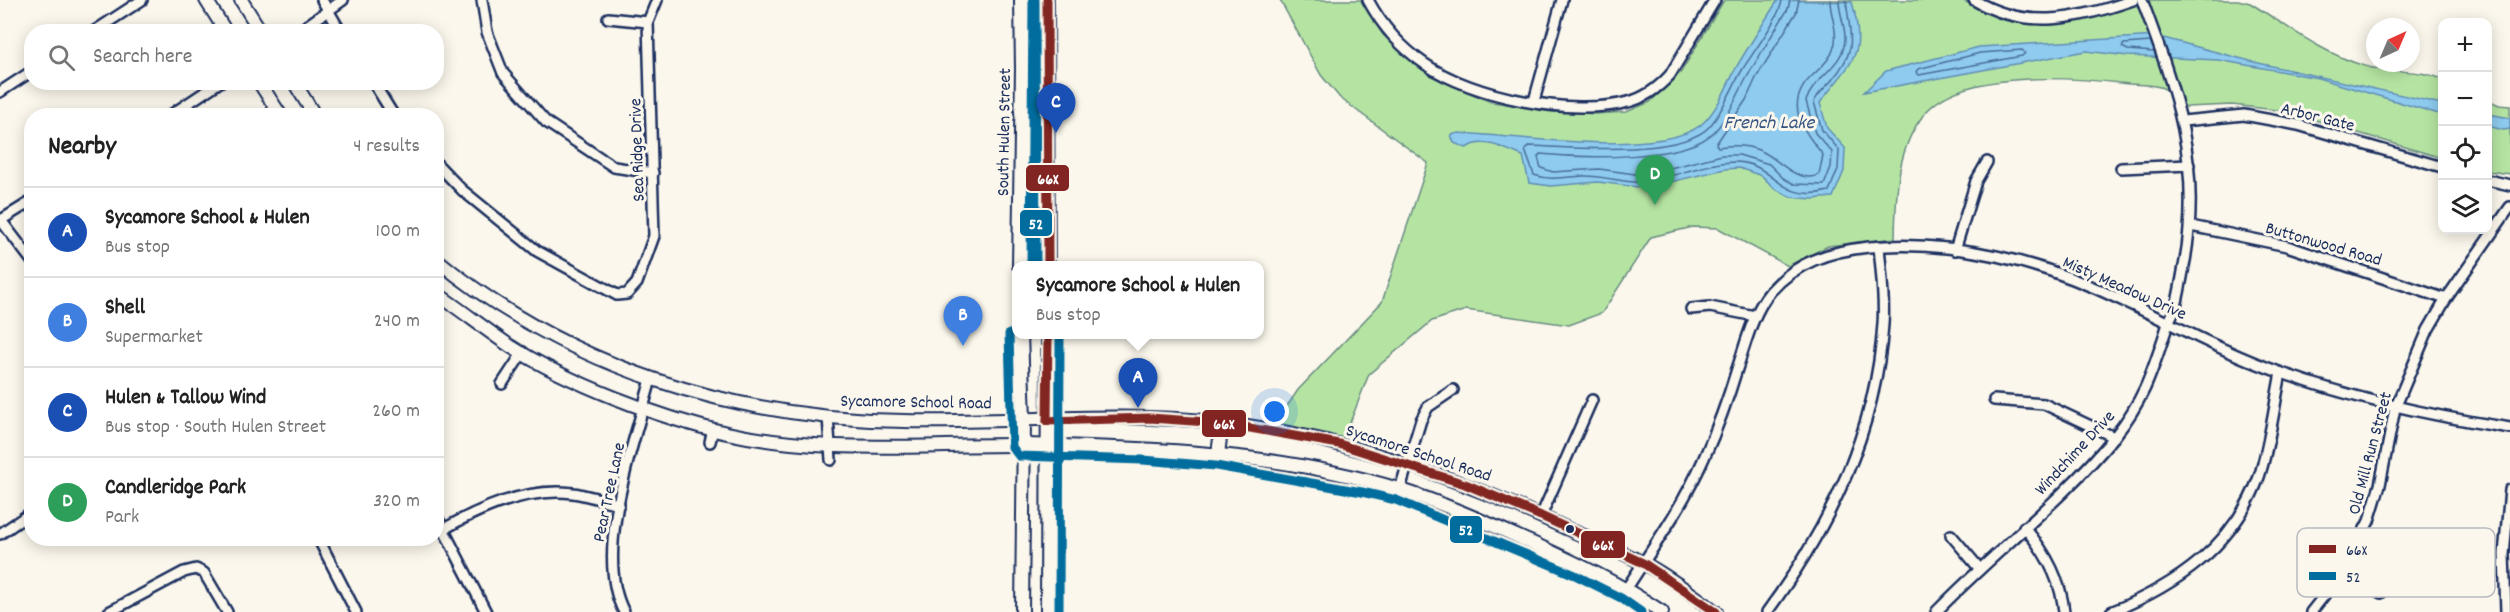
<!DOCTYPE html>
<meta charset="utf-8">
<style>
:root{--surface:#fff;--page:#f6f6f6;--text:#222;--muted:#767676;--line:#e0e0e0;--accent:#1b2f5e}
body{margin:0;font-family:Dekko,sans-serif;background:var(--page);color:var(--text)}
.controls{position:absolute;right:18px;top:18px;display:grid;overflow:hidden;border-radius:12px;box-shadow:0 3px 15px #0003}
.controls button{width:54px;height:54px;display:grid;place-items:center;padding:0;border:0;border-bottom:2px solid var(--line);background:var(--surface);color:var(--text);font:30px sans-serif}
.compass{position:absolute;left:2366px;top:18px;width:54px;height:54px;border-radius:50%;background:var(--surface);box-shadow:0 3px 15px #0003;rotate:44deg}
.you{position:absolute;left:1275px;top:412px;width:21px;height:21px;margin:-15px;border:4px solid #fff;border-radius:50%;background:#1a73e8;box-shadow:0 0 0 9px #1a73e833}
.badge{display:grid;place-items:center;width:39px;height:39px;border-radius:50%;background:var(--accent);color:#fff;font-size:20px;font-weight:700}
.pin{position:absolute;translate:-50% -50px;filter:drop-shadow(0 2px 3px #0008)}
.pin::after{content:'';position:absolute;top:32px;width:21px;height:18px;background:inherit;clip-path:polygon(0 0,100% 0,50% 100%)}
.popup{position:absolute;left:1012px;top:261px;width:252px;height:78px;box-sizing:border-box;display:grid;place-content:center;border-radius:12px;background:var(--surface);filter:drop-shadow(0 2px 4px #0005);font-size:20px;white-space:nowrap;color:var(--muted)}
.popup b{font-size:22px;color:var(--text)}
.popup::after{content:'';position:absolute;left:50%;top:100%;margin-left:-12px;border:12px solid transparent;border-top-color:var(--surface)}
.list{margin:0;padding:0;list-style:none}
h2{display:flex;justify-content:space-between;align-items:center;height:78px;margin:0;padding:0 24px;font-size:26px}
h2 small{font-size:20px;font-weight:400;color:var(--muted)}
.list li{display:grid;grid-template-columns:39px 1fr auto;gap:18px;align-items:center;box-sizing:border-box;height:90px;padding:0 24px;border-top:2px solid var(--line)}
.list b{display:block;font-size:22px;white-space:nowrap}
.list p{margin:0;font-size:20px;white-space:nowrap;color:var(--muted)}
.list em{font-size:20px;font-style:normal;color:var(--muted)}
.icon{flex:none;width:33px;height:33px;fill:none;stroke:currentColor;stroke-width:2;stroke-linecap:round;stroke-linejoin:round}
.map{position:relative;flex:none;width:2510px;height:612px;overflow:hidden}
.search{position:absolute;background:var(--surface);box-shadow:0 3px 15px #0003;left:24px;top:24px;width:420px;height:66px;display:flex;align-items:center;gap:15px;box-sizing:border-box;padding:0 21px;border-radius:24px;color:var(--muted);font-size:22px}
.panel{position:absolute;background:var(--surface);box-shadow:0 3px 15px #0003;left:24px;top:108px;width:420px;height:438px;border-radius:24px}
.map>svg:first-child{display:block}
</style>
<div class="map">
<svg width="2510" height="612" viewBox="0 0 2510 612">
<rect width="100%" height="100%" fill="#fbf7ec"/>
<filter id="ink" filterUnits="userSpaceOnUse"><feTurbulence type="fractalNoise" baseFrequency=".0167" numOctaves="2"/><feDisplacementMap in="SourceGraphic" scale="12" xChannelSelector="R" yChannelSelector="G"/><feConvolveMatrix kernelMatrix="1 2 1 2 8 2 1 2 1" color-interpolation-filters="sRGB"/></filter>
<g filter="url(#ink)">
<g fill="#b5e4a2" stroke="#688a80" stroke-width="1.5">
<path d="M 1280,0 L 1361,0 L 1383,35 L 1431,76 L 1491,102 L 1593,114 L 1626,112 L 1650,102 L 1681,72 L 1724,0 L 1962,0 L 2002,20 L 2052,25 L 2126,2 L 2142,0 L 2238,0 L 2250,3 C 2286,25 2323,54 2365,66 C 2390,74 2418,68 2442,79 L 2442,158 L 2285,111 L 2232,105 L 2186,107 C 2180,101 2173,93 2165,89 C 2156,84 2140,85 2129,84 C 2077,78 1964,68 1926,112 C 1896,147 1896,194 1895,238 L 1828,246 L 1788,266 L 1718,228 L 1693,227 L 1651,237 L 1602,313 L 1569,325 L 1466,310 L 1432,321 L 1369,374 L 1344,438 L 1275,424 L 1298,390 L 1382,302 L 1428,163 L 1340,98 L 1321,75 Z"/>
<polygon points="2488,100 2499,105 2510,106 2510,174 2488,171"/>
</g>
<g fill="#8ecbee" stroke="#608db4" stroke-width="1.5">
<path d="M 1778,0 L 1852,2 C 1868,59 1850,61 1820,103 L 1827,128 L 1845,148 L 1844,171 L 1833,197 L 1812,199 L 1790,197 L 1775,189 L 1762,176 L 1739,168 L 1725,169 L 1645,188 L 1598,182 L 1551,186 L 1529,183 L 1523,156 C 1504,149 1485,136 1466,148 L 1454,143 L 1451,135 L 1459,133 C 1510,135 1671,160 1705,121 C 1720,105 1727,85 1737,66 C 1750,44 1764,22 1778,0 Z"/>
<polygon points="2156,36 2254,62 2442,104 2442,115 2318,78 2218,60 2128,56 2086,51 1864,92 1886,71 1979,47"/>
<polygon points="2488,114 2510,118 2510,129 2503,130 2488,126"/>
</g>
<g fill="none" stroke-linecap="round" stroke-linejoin="round">
<g stroke="#496d98" stroke-width="1.5">
<path d="M 1782,0 C 1781,15 1753,53 1744,67 C 1732,86 1725,108 1710,126 C 1681,158 1569,147 1528,146 L 1525,150 L 1534,175 C 1551,181 1565,177 1583,176 C 1601,175 1628,184 1642,182 C 1674,178 1704,162 1736,162 C 1776,163 1777,204 1829,191 L 1838,169 L 1839,150 L 1822,130 L 1814,102 C 1818,93 1826,87 1832,80 C 1859,48 1850,37 1846,0"/>
<path d="M 1790,0 L 1788,9 C 1775,30 1762,51 1750,72 C 1738,92 1731,114 1715,131 C 1687,162 1580,158 1540,154 L 1538,157 L 1541,168 L 1553,172 L 1599,169 L 1642,175 L 1722,155 L 1739,155 L 1769,164 L 1783,178 L 1794,184 L 1824,185 L 1831,167 L 1832,152 L 1815,133 L 1806,101 C 1814,76 1845,66 1845,38 C 1845,25 1839,13 1839,0"/>
<path d="M 1799,0 L 1796,13 L 1756,78 L 1746,100 L 1716,144 L 1718,147 C 1732,145 1748,145 1761,151 C 1780,159 1795,184 1819,175 L 1823,155 C 1803,130 1782,104 1813,75 C 1820,68 1830,60 1833,50 C 1840,33 1830,17 1830,0"/>
<polyline points="2151,42 2124,44 2122,47 2128,50 2154,52"/>
<polygon points="2022,50 2025,53 2022,56 1919,75 1916,72 1918,69 1980,53"/>
</g>
<g stroke="#1b2f5e" stroke-width="14">
<g id="minor">
<polyline points="322,0 341,32"/>
<polyline points="482,0 487,32 503,73 546,122 614,167 653,173"/>
<path d="M 1368,0 C 1382,26 1400,47 1425,64 C 1472,97 1573,117 1628,102 C 1645,98 1659,87 1670,75 L 1715,0"/>
<path d="M 1974,0 C 2026,31 2079,19 2133,0"/>
<polyline points="608,18 648,22"/>
<polyline points="93,32 142,0"/>
<polyline points="298,32 343,0"/>
<polyline points="373,82 394,116"/>
<polyline points="0,92 32,71"/>
<polyline points="1534,101 1562,0"/>
<polyline points="169,116 220,82"/>
<polyline points="2183,121 2244,115 2298,125 2442,167"/>
<polyline points="436,163 462,190 537,251 617,295 627,294 637,283 654,236 648,22 657,0"/>
<polyline points="2121,168 2189,165"/>
<polyline points="2488,180 2510,185"/>
<polyline points="0,219 32,261"/>
<polyline points="1,220 32,201"/>
<polyline points="2191,226 2287,246 2446,299"/>
<polyline points="1955,250 1976,181 1987,162"/>
<polyline points="1691,309 1710,307 1755,316"/>
<polyline points="502,384 523,352"/>
<polyline points="1994,400 2044,404 2114,437"/>
<polyline points="828,417 831,460"/>
<polyline points="710,442 713,429"/>
<polyline points="1400,489 1421,420 1428,407 1453,390"/>
<polyline points="436,515 486,612"/>
<polyline points="1541,516 1592,400"/>
<path d="M 2024,527 C 2045,551 2061,579 2064,612"/>
<path d="M 444,529 C 482,507 528,487 573,493 C 588,495 604,501 619,504"/>
<polyline points="0,534 32,512"/>
<polyline points="1951,535 1979,568"/>
<polyline points="318,538 356,612"/>
<polyline points="2342,573 2381,593"/>
<path d="M 1627,588 C 1654,546 1684,504 1704,458 C 1717,429 1728,399 1737,369 C 1746,343 1752,314 1770,292 C 1796,262 1830,251 1869,247 C 1953,239 2043,262 2119,299 C 2173,324 2225,353 2282,373 C 2356,400 2432,416 2510,428"/>
<polyline points="109,612 184,572 196,569 204,573 227,612"/>
<path d="M 624,612 C 592,553 635,442 651,379"/>
<path d="M 1767,612 C 1830,526 1876,432 1883,324 C 1885,299 1881,272 1879,246"/>
<path d="M 1936,612 C 1994,552 2062,501 2115,436 C 2145,398 2152,372 2167,327 C 2169,319 2174,313 2176,306 C 2180,291 2182,276 2185,261 C 2202,162 2176,92 2142,0"/>
<path d="M 2111,612 C 2177,585 2234,546 2259,477 C 2270,444 2274,407 2281,373"/>
<polyline points="2311,612 2342,573 2369,521 2380,485 2395,408 2428,330 2446,299 2510,207"/>
<polyline points="2506,612 2504,554 2510,490"/>
</g>
</g>
<g stroke="#1b2f5e" stroke-width="16">
<g id="secondary">
<polyline points="206,0 226,32"/>
<polyline points="241,0 261,32"/>
<polyline points="1047,0 1048,266"/>
<polyline points="259,82 281,116"/>
<polyline points="294,82 315,116"/>
<polyline points="1021,111 1048,114"/>
<path d="M 436,259 C 568,368 735,419 904,421 C 1010,423 1118,411 1224,423 C 1344,436 1460,478 1568,529 C 1593,540 1619,550 1643,563 C 1668,576 1693,595 1716,612"/>
<polyline points="1019,266 1022,69 1021,0"/>
<path d="M 436,293 C 461,310 485,329 510,346 C 568,383 659,418 727,433 C 824,455 926,444 1025,445 C 1149,448 1278,452 1398,489 C 1443,503 1487,523 1530,542 C 1576,563 1620,584 1662,612"/>
<polyline points="1021,334 1024,420 1022,612"/>
<polyline points="1218,454 1222,423"/>
<polyline points="1047,612 1048,334"/>
</g>
</g>
<use href="#minor" stroke="#fbf7ec" stroke-width="9"/>
<use href="#secondary" stroke="#fbf7ec" stroke-width="12"/>
<g stroke="#fbf7ec" stroke-width="14">
<g id="bus-1">
<polyline points="1047,0 1048,266"/>
<polyline points="1047,421 1150,418 1222,423 1339,444 1465,484 1541,516 1643,563 1716,612"/>
<polyline points="1047,421 1048,334"/>
</g>
</g>
<g stroke="#fbf7ec" stroke-width="14">
<g id="bus-2">
<polyline points="1035,0 1036,266"/>
<polyline points="1031,266 1033,0"/>
<polyline points="1009,334 1012,447 1019,456 1143,460 1216,466 1362,492 1396,500 1575,575 1621,598 1641,612"/>
<polyline points="1059,612 1060,334"/>
</g>
</g>
<use href="#bus-1" stroke="#822522" stroke-width="9"/>
<use href="#bus-2" stroke="#006d9e" stroke-width="9"/>
</g>
</g>
<circle fill="#1b2f5e" stroke="#fbf7ec" stroke-width="2" cx="1570" cy="529" r="5"/>
<g text-anchor="middle" stroke-width="6" stroke-linejoin="round" paint-order="stroke">
<g font-size="18" fill="#1b2f5e" stroke="#fbf7ec">
<text transform="translate(2318 116) rotate(14)" y="6">Arbor Gate</text>
<text transform="translate(1003 132) rotate(-89)" y="6">South Hulen Street</text>
<text transform="translate(636 150) rotate(-92)" y="6">Sea Ridge Drive</text>
<text transform="translate(2324 243) rotate(16)" y="6">Buttonwood Road</text>
<text transform="translate(2125 287) rotate(24)" y="6">Misty Meadow Drive</text>
<text transform="translate(916 401) rotate(1)" y="6">Sycamore School Road</text>
<text transform="translate(1419 452) rotate(18)" y="6">Sycamore School Road</text>
<text transform="translate(2074 452) rotate(-47)" y="6">Windchime Drive</text>
<text transform="translate(2369 453) rotate(-75)" y="6">Old Mill Run Street</text>
<text transform="translate(608 492) rotate(-78)" y="6">Pear Tree Lane</text>
</g>
<g font-size="20" font-style="italic" fill="#385682" stroke="#fbf7ec">
<text x="1769" y="128">French Lake</text>
</g>
</g>
<rect x="2297" y="528" width="198" height="69" rx="9" fill="#fbf7ec" stroke="#b8bbc1" stroke-width="1.5"/>
<rect x="2309" y="545" width="27" height="8" fill="#822522"/>
<rect x="2309" y="572" width="27" height="8" fill="#006d9e"/>
<g font-size="16" fill="#1b2f5e">
<text x="2346" y="555">66X</text>
<text x="2346" y="582">52</text>
</g>
<g stroke="#fbf7ec" stroke-width="2">
<rect x="1025" y="164" width="45" height="28" rx="6" fill="#822522"/>
<rect x="1019" y="209" width="34" height="28" rx="6" fill="#006d9e"/>
<rect x="1201" y="409" width="46" height="29" rx="6" fill="#822522"/>
<rect x="1449" y="515" width="34" height="29" rx="6" fill="#006d9e"/>
<rect x="1580" y="530" width="46" height="29" rx="6" fill="#822522"/>
</g>
<g font-size="16" text-anchor="middle" font-weight="bold" fill="#fff">
<text x="1048" y="184">66X</text>
<text x="1036" y="229">52</text>
<text x="1224" y="429">66X</text>
<text x="1466" y="535">52</text>
<text x="1603" y="550">66X</text>
</g>
</svg>
<div class="controls">
<button>+</button>
<button>−</button>
<button><svg class="icon" aria-label="locate" viewBox="0 0 24 24"><circle cx="12" cy="12" r="6"/><path d="M12 2v4M12 18v4M2 12h4M18 12h4"/></svg></button>
<button><svg class="icon" aria-label="layers" viewBox="0 0 24 24"><path d="M12 4l9 5-9 5-9-5zM3 14l9 5 9-5"/></svg></button>
</div>
<svg class="compass" viewBox="-18 -18 36 36"><path d="M0-13l5 13h-10z" fill="#e53935"/><path d="M0 13l5-13h-10z" fill="#767676"/></svg>
<div class="you"></div>
<div class="pin badge" style="left:1138px;top:408px;background:#1a4fb4">A</div>
<div class="popup"><b>Sycamore School &amp; Hulen</b>Bus stop</div>
<div class="pin badge" style="left:963px;top:346px;background:#3f7fe0">B</div>
<div class="pin badge" style="left:1056px;top:133px;background:#1a4fb4">C</div>
<div class="pin badge" style="left:1655px;top:205px;background:#2e9e5b">D</div>
<div class="search"><svg class="icon" aria-label="search" viewBox="0 0 24 24"><circle cx="10" cy="10" r="6"/><path d="M15 15l6 6"/></svg>Search here</div>
<section class="panel">
<h2>Nearby<small>4 results</small></h2>
<ul class="list">
<li><span class="badge" style="background:#1a4fb4">A</span><div><b>Sycamore School &amp; Hulen</b><p>Bus stop</p></div><em>100 m</em></li>
<li><span class="badge" style="background:#3f7fe0">B</span><div><b>Shell</b><p>Supermarket</p></div><em>240 m</em></li>
<li><span class="badge" style="background:#1a4fb4">C</span><div><b>Hulen &amp; Tallow Wind</b><p>Bus stop · South Hulen Street</p></div><em>260 m</em></li>
<li><span class="badge" style="background:#2e9e5b">D</span><div><b>Candleridge Park</b><p>Park</p></div><em>320 m</em></li>
</ul>
</section>
</div>
